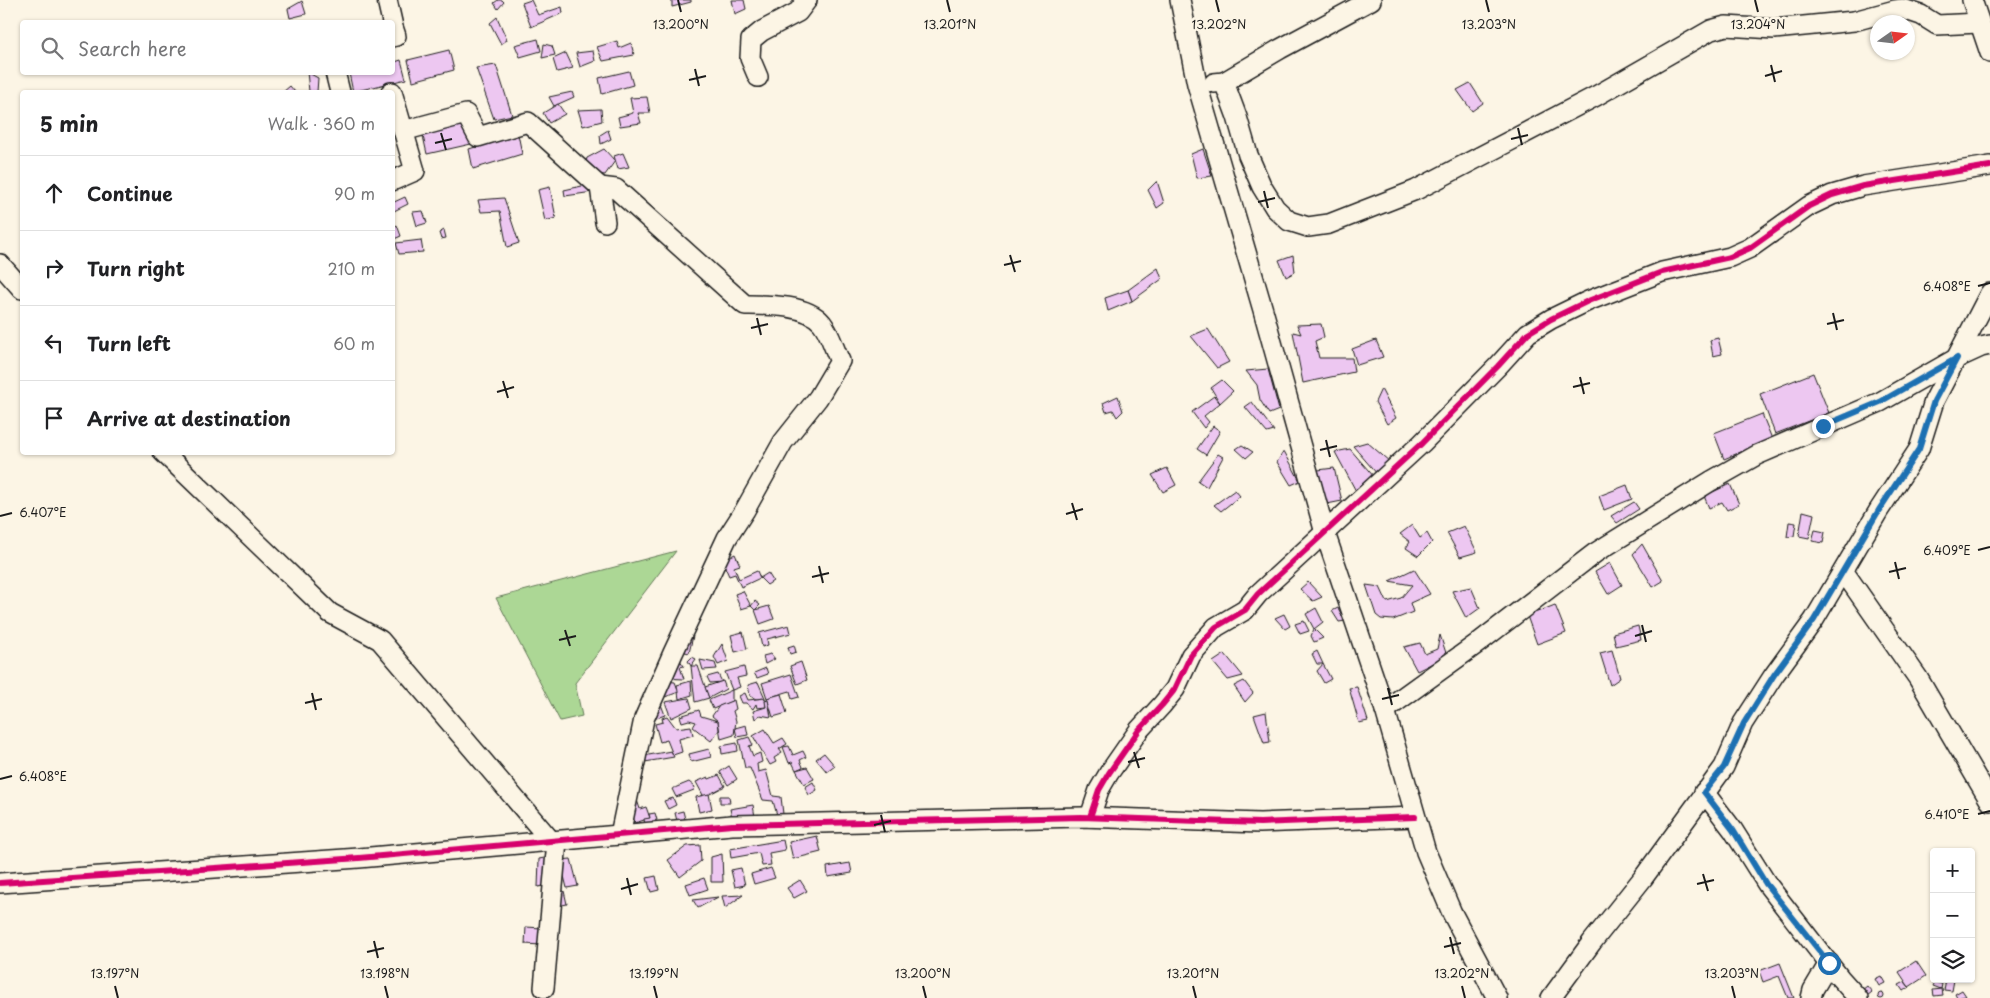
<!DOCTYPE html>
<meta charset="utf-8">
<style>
:root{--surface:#fff;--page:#f6f6f6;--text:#202124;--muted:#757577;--line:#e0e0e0}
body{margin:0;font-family:"Playpen Sans",sans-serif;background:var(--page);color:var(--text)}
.controls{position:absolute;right:15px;bottom:15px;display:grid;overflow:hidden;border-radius:5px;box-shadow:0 1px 4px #0004}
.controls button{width:45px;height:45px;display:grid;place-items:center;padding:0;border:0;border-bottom:1px solid var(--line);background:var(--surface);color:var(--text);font:25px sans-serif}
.compass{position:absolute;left:1870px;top:15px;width:45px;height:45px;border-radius:50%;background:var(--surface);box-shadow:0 1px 4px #0004;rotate:76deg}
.stop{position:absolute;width:15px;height:15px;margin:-11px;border:4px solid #1f6fb2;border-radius:50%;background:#fff}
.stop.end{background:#1f6fb2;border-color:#fff;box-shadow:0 1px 5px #0008}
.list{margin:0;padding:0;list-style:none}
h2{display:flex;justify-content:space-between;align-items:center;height:65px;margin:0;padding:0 20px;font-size:21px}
h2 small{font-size:16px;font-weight:400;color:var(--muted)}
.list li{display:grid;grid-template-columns:32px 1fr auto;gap:15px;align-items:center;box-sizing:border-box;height:75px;padding:0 20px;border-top:1px solid var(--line)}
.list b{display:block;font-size:19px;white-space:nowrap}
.list em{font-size:16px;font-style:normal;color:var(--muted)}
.icon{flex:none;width:28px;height:28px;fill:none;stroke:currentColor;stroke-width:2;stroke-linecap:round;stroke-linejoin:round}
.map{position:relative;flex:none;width:1990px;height:998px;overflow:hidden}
.search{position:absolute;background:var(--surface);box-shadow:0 1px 4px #0004;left:20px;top:20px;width:375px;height:55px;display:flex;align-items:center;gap:12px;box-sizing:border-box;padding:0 18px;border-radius:5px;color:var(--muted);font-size:19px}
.panel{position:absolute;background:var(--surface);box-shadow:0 1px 4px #0004;left:20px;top:90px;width:375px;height:365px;border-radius:5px}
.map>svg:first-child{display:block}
</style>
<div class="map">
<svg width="1990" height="998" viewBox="0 0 1990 998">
<rect width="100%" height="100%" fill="#fcf5e5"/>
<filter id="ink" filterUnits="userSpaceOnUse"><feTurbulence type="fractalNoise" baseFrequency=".02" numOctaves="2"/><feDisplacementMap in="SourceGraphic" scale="10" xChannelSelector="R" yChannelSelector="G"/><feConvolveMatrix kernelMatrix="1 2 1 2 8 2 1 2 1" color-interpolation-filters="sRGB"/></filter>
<g filter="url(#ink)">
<polygon fill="#acd795" stroke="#647a58" points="676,551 575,683 582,716 560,721 496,598"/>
<g fill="#edc7f1" stroke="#1c1c1c">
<polygon points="498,0 502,0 504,2 498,9 494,3"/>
<polygon points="531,0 538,15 562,7 563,13 531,27 522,3"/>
<polygon points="672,0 691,0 691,2 672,7"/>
<polygon points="732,0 744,0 746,9 735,14"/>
<polygon points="302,1 306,14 290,18 288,9"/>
<polygon points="497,17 507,40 501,44 490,23"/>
<polygon points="538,39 541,51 520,57 515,45"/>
<polygon points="617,41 619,48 631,43 634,55 603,61 597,47"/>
<polygon points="544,44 552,46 555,55 542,58"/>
<polygon points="449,50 454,70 413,81 408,60"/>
<polygon points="593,51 595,61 580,67 576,53"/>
<polygon points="566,53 573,68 557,72 553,59"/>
<polygon points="401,60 406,79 353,92 349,73 392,72 392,63"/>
<polygon points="496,65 512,115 494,119 476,68"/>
<polygon points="629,71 633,85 602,94 599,78"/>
<polygon points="307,72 318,78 317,92 307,92 309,91"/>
<polygon points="1470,83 1483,103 1472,111 1457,90"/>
<polygon points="290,86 295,92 283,92"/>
<polygon points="572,92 574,97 554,106 549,97"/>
<polygon points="647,97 650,113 638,113 641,123 620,126 618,117 633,113 630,98"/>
<polygon points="558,104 565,114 549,123 543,113"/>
<polygon points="601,109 602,121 583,126 578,110"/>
<polygon points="464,123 471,144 427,154 423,136"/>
<polygon points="608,130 611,139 601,144 600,135"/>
<polygon points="518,134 522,154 473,169 469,149"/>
<polygon points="604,149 615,161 605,175 573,171 585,166 587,158"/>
<polygon points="1203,149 1212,176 1197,178 1191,154"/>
<polygon points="623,153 629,167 618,169 614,156"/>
<polygon points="1157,181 1164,203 1157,208 1148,190"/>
<polygon points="591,184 593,192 565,196 564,190"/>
<polygon points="550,187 556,218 545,221 538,190"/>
<polygon points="405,197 408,204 392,212 392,203"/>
<polygon points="504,198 519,243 507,247 500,211 481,212 478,200"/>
<polygon points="423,211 427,223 417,226 413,212"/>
<polygon points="397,225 401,236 392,240 392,228"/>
<polygon points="444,230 446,238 441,239 439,233"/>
<polygon points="421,240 423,252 399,254 396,243"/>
<polygon points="1293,255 1295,272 1286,277 1279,260"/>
<polygon points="1158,268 1162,279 1132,301 1128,290"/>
<polygon points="1128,290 1132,301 1108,311 1105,298"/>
<polygon points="1321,324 1324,337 1315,341 1319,358 1352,358 1354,372 1303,383 1293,332 1301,334 1297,325"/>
<polygon points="1208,329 1229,362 1217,368 1191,336"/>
<polygon points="1718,338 1722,354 1713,356 1710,340"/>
<polygon points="1376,340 1383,357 1357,365 1352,349"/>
<polygon points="1268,369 1279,410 1269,414 1260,400 1257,385 1246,371"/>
<polygon points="1813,373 1829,413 1775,434 1760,394"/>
<polygon points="1222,380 1233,391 1220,403 1211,388"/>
<polygon points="1381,389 1396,418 1387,424 1375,402"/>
<polygon points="1118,396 1123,411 1117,417 1113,410 1106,412 1103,403"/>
<polygon points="1214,396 1220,403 1204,416 1209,422 1204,428 1192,412"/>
<polygon points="1252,402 1274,431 1267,433 1245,407"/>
<polygon points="1762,414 1772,439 1724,459 1714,433"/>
<polygon points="1213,426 1220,431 1206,455 1197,449"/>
<polygon points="1367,442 1390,462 1378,475 1353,446"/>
<polygon points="1242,445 1253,452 1246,458 1236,449"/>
<polygon points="1350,449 1375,478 1357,493 1335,452"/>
<polygon points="1284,451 1300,481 1291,485 1277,462"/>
<polygon points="1218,454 1223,457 1207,487 1198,481"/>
<polygon points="1167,468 1176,485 1163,492 1152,475"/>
<polygon points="1334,468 1342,501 1327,504 1318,470"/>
<polygon points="1730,484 1739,504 1727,510 1722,502 1709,508 1704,496"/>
<polygon points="1627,485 1632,499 1604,510 1599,496"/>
<polygon points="1235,490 1240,496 1221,511 1214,505"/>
<polygon points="1634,502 1639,509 1617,523 1611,516"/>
<polygon points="1803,511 1814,514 1809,538 1799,536"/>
<polygon points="1789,522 1796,523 1794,536 1787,537"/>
<polygon points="1412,525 1420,538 1427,533 1432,542 1418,556 1406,548 1410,542 1400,534"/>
<polygon points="1464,526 1477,552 1460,557 1447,533"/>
<polygon points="1815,530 1825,532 1823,543 1812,541"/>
<polygon points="1642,544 1663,581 1653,587 1633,554"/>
<polygon points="726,550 729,557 735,554 740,565 734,567 739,579 757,571 760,578 741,587 735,574 729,576 725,567 720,563"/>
<polygon points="1610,563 1622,585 1608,594 1595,572"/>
<polygon points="1414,569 1430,594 1410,603 1413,612 1393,620 1381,619 1376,615 1366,585 1380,587 1387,602 1401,598 1412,585 1389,581"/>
<polygon points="768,573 773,581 767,585 760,578"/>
<polygon points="1308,582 1322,597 1313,601 1300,589"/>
<polygon points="1471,587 1480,608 1466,618 1452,591"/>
<polygon points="743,591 751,606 741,609 735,594"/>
<polygon points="755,601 760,605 755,610 751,606"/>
<polygon points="1555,605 1566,633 1537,644 1527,616"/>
<polygon points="769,606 774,619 760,624 755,610"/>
<polygon points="1316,608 1323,622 1314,629 1306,614"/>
<polygon points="1338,608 1345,621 1339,622 1332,611"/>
<polygon points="1284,614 1290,626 1285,629 1275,618"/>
<polygon points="1304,621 1309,631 1300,634 1295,624"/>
<polygon points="789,625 791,633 767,639 768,645 762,647 759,633"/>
<polygon points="1638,626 1641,640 1616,646 1613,633"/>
<polygon points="1314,629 1323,638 1314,642 1311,636"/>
<polygon points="743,632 747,649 735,652 731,635"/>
<polygon points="683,633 693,636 689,653 678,650"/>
<polygon points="1440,635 1447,656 1417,671 1404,647 1420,643 1425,654 1437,649"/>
<polygon points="722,644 728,661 718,665 714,657"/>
<polygon points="794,645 796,652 790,654 788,647"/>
<polygon points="1612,650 1620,678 1610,685 1600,653"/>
<polygon points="1317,651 1323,664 1317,664 1312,654"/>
<polygon points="771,654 775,659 765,664 763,656"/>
<polygon points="1225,654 1243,676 1228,680 1213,662"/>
<polygon points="692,657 696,659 691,666 688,661"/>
<polygon points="679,659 684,666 680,667 684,679 662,678"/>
<polygon points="700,660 715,663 717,669 703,670"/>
<polygon points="801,662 807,680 797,684 790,666"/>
<polygon points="1323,664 1331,679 1324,683 1317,671"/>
<polygon points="691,666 698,666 709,698 695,702"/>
<polygon points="744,667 746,676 737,678 740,687 732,690 725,672"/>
<polygon points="766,668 768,674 757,678 754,673"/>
<polygon points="718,674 722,682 710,683 707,677"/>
<polygon points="791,674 799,697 792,699 790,691 767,698 762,683"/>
<polygon points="664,681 675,682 679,692 659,699 665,715 645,722"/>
<polygon points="691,681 692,695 679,699 677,685"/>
<polygon points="723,681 726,689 709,698 705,687"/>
<polygon points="1244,681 1253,693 1245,702 1234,686"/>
<polygon points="758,682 765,698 756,699 750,696 748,685"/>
<polygon points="1357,687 1368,721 1359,723 1349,688"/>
<polygon points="732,690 732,701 713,709 709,700"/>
<polygon points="745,693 748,700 765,698 766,707 757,708 756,704 753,709 746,703 742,703 739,696"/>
<polygon points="781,694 787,713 773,717 767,698"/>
<polygon points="689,698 692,708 671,718 665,702"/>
<polygon points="734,700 736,709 733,711 736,721 734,735 721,739 718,721 712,716 719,706"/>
<polygon points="768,700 771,717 760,715 755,719 753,711 766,707 765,701"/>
<polygon points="699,710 701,716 718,721 719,730 711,741 693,727 696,722 689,720 682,722 680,716"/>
<polygon points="1266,712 1270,742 1264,743 1254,715"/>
<polygon points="667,716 676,728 691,726 693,735 679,739 682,752 673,755 667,740 660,742 655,724 663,722 662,718"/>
<polygon points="746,725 748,735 737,737 735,728"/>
<polygon points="765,729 774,743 783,738 787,744 779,749 782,753 774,758 776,762 770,765 753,736"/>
<polygon points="749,737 753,745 749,746 753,756 760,753 762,762 757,764 758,772 766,770 773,796 781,797 783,814 777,815 773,801 763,800 750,768 745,768 739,740"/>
<polygon points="737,743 738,751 722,754 721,746"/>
<polygon points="789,746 793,755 803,751 806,757 800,760 803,767 796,770 792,762 789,763 783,747"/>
<polygon points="709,749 711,757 691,762 689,754"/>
<polygon points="671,751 674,757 645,762 643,756"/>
<polygon points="824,753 835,766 827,772 816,759"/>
<polygon points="729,766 737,779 728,785 720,772"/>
<polygon points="807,767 814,779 804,784 796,770"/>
<polygon points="719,775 725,786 704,797 696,782 708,777 709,779"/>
<polygon points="689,782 695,787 694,790 676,797 672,789"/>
<polygon points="813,782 817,790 809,795 805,787"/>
<polygon points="709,794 712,809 699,812 696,797"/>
<polygon points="720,796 729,796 730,803 720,803"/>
<polygon points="673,798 676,805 668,809 664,801"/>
<polygon points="637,800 640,809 646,807 650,818 635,823 629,803"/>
<polygon points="753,805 755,817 733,821 730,809"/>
<polygon points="683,811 685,819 677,821 675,813"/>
<polygon points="655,813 657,820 652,821 653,824 645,826 644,819 650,818 649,814"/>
<polygon points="817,836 821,852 793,859 789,842"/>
<polygon points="783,840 785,850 769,853 771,865 762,866 759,853 731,858 730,849"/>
<polygon points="700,845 701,861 680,877 668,860 687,846"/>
<polygon points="722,854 723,882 711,882 711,857"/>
<polygon points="550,857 549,885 538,887 539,859"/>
<polygon points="571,859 578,886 567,888 560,860"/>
<polygon points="850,863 852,873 828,877 827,867"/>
<polygon points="741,868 745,885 735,887 731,870"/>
<polygon points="771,868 775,878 754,884 751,874"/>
<polygon points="656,876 659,890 651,892 647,878"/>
<polygon points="704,878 708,889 690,895 686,884"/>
<polygon points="800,880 807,891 794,898 787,888"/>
<polygon points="564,891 567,904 553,907 556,893"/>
<polygon points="743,895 725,908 722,896"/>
<polygon points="718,897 698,908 693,900"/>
<polygon points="526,927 542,928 541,945 525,944"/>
<polygon points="1916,961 1926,976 1909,987 1899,972"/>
<polygon points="1780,963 1794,998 1788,998 1779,976 1763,982 1759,971"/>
<polygon points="1881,976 1885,983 1879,986 1875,979"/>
<polygon points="1946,979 1954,980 1952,991 1944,990"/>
<polygon points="1905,982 1909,987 1903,991 1899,985"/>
<polygon points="1935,982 1942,984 1941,989 1933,986"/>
<polygon points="1867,986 1872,992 1867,996 1862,990"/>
<polygon points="1942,989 1943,995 1934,996 1933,990"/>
<polygon points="1962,990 1966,996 1957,998 1955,994"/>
<circle cx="1881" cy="996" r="3"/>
</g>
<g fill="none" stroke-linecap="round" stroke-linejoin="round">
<g stroke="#1c1c1c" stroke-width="22">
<g id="minor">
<polyline points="387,0 392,22"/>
<polyline points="1180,0 1197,84 1263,310 1325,533 1385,710 1426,852 1452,913 1497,998"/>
<polyline points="1972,0 1990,53"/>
<polyline points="392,24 396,36 392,37"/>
<polyline points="335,72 340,92"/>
<polyline points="758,77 750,58 751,40 762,31 798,12 807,0"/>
<polyline points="1224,82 1237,117 1248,155 1262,187 1275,208 1289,221 1308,227 1329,224 1416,190 1596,96 1711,30 1726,26 1774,29 1854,21 1895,10 1903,9 1921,15 1937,25 1979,23"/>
<polyline points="1214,83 1224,82 1280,49 1371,0"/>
<polyline points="391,92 392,92 415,171 392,181"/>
<polyline points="403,131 466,114 478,137 528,122 600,187 605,222"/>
<path d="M 600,187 L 616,189 L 745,305 C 768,305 806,304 822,323 C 830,333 834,349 840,361 L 818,398 L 783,442 L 745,510 L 727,538 L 673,653 L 644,719 L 620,835"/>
<polyline points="0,264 22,289"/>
<polyline points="163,452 330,613 380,640 551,841"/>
<polyline points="1844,572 1918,678 1990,801"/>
<polyline points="1385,710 1478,643 1595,553 1711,481 1757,455 1880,402 1957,358 1981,347 1990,345"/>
<polyline points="1704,792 1733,830 1767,884 1840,978 1858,998"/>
<polyline points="1090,817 1099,790 1109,773 1139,730 1162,705 1175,689 1191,655 1216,627 1245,610 1258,594 1422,443 1498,366 1528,333 1551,319 1588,301 1662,272 1730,257 1750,248 1809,206 1832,195 1863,186 1990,166"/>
<polyline points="0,883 359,858 732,825 1081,817 1260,823 1415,817"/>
<polyline points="544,988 557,841"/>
<polyline points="1551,998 1592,942 1643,878 1724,767 1743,723 1774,675 1814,620 1879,510 1919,449 1934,401 1990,293"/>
<polyline points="1811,998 1813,990 1829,963"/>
</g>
</g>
<use href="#minor" stroke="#fcf5e5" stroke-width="19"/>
<g stroke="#fcf5e5" stroke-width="9">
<g id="cycleway">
<polyline points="1090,817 1099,790 1109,773 1139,730 1162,705 1175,689 1191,655 1216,627 1245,610 1258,594 1422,443 1498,366 1528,333 1551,319 1588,301 1662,272 1730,257 1750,248 1809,206 1832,195 1863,186 1990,166"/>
<polyline points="0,883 359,858 732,825 1081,817 1260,823 1415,817"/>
</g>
</g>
<use href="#cycleway" stroke="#d6006c" stroke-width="6"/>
</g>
</g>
<g fill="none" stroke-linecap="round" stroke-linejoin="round" filter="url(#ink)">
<polyline stroke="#1f6fb2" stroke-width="6" points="1823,426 1880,402 1957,358 1934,401 1919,449 1879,510 1814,620 1774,675 1744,723 1724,767 1704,792 1733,830 1766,884 1829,963"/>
</g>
<path fill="none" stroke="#1c1c1c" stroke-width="2" d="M 678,0 L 681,12M 947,0 L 950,12M 1216,0 L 1219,12M 1486,0 L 1489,12M 1755,0 L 1758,12M 1771,65 L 1775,82M 695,69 L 699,86M 1765,76 L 1782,71M 689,80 L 706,76M 1518,128 L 1522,145M 441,133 L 446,150M 1511,139 L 1528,135M 435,143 L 452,139M 1264,191 L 1268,208M 1258,202 L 1275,198M 1010,255 L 1015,272M 1004,265 L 1021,261M 1978,286 L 1990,283M 1833,313 L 1837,330M 757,318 L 761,335M 1827,324 L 1844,320M 751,328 L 768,324M 1580,377 L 1584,394M 503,381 L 508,398M 1573,387 L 1590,383M 497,392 L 514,387M 1326,440 L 1330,457M 1320,450 L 1337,446M 1072,503 L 1077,520M 1066,514 L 1083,509M 0,516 L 12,513M 1978,550 L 1990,547M 1895,562 L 1899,579M 819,566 L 823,583M 1889,572 L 1906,568M 812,577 L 829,573M 1642,625 L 1646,642M 565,630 L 570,646M 1635,636 L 1652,631M 559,640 L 576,636M 1388,688 L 1392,705M 312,693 L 316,710M 1382,699 L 1399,695M 305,703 L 322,699M 1134,752 L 1139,768M 1128,762 L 1145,758M 0,779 L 12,776M 1978,814 L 1990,811M 881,815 L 885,832M 874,825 L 891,821M 1703,874 L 1708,891M 627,878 L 631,895M 1697,884 L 1714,880M 621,889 L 638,884M 1450,937 L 1454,954M 374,941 L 378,958M 1444,947 L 1461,943M 367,952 L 384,948M 115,986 L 118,998M 385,986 L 388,998M 654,986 L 657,998M 923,986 L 926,998M 1193,986 L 1196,998M 1462,986 L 1465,998M 1732,986 L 1735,998"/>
<g font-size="12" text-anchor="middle" fill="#1c1c1c" stroke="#fcf5e5" stroke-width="5" stroke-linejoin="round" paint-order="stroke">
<text x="681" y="29">13.200°N</text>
<text x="950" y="29">13.201°N</text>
<text x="1219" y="29">13.202°N</text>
<text x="1489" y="29">13.203°N</text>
<text x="1758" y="29">13.204°N</text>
<text x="1947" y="291">6.408°E</text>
<text x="43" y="517">6.407°E</text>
<text x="1947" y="555">6.409°E</text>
<text x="43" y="781">6.408°E</text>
<text x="1947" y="819">6.410°E</text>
<text x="115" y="978">13.197°N</text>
<text x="385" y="978">13.198°N</text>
<text x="654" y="978">13.199°N</text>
<text x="923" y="978">13.200°N</text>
<text x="1193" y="978">13.201°N</text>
<text x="1462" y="978">13.202°N</text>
<text x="1732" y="978">13.203°N</text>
</g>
</svg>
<div class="controls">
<button>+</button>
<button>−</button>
<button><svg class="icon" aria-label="layers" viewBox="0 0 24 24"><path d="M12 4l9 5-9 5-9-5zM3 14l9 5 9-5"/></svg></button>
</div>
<svg class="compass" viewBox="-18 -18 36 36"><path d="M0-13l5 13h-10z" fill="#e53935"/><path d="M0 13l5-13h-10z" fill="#757577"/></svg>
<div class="stop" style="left:1829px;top:963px"></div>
<div class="stop end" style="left:1823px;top:426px"></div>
<div class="search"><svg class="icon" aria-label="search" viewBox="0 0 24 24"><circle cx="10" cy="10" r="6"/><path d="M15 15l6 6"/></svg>Search here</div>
<section class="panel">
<h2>5 min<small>Walk · 360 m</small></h2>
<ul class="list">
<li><svg class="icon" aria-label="ahead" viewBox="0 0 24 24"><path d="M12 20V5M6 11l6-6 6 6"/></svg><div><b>Continue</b></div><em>90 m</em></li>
<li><svg class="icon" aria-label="right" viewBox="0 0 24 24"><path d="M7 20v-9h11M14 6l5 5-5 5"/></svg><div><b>Turn right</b></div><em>210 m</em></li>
<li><svg class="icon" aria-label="left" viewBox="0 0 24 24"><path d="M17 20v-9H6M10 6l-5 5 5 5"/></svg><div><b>Turn left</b></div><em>60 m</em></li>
<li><svg class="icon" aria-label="arrive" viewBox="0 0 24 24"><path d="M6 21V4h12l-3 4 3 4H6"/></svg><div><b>Arrive at destination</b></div></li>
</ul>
</section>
</div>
